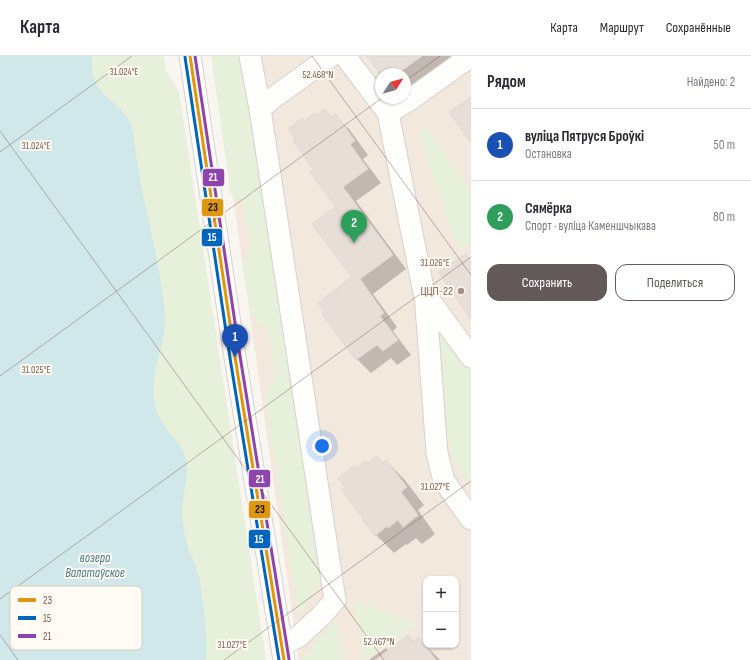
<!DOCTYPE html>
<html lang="ru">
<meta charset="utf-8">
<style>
:root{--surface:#fff;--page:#f2f2f3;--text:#2b2b33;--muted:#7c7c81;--line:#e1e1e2;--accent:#625958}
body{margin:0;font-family:"Sofia Sans Condensed",sans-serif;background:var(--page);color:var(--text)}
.controls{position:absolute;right:12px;bottom:12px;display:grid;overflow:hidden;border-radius:8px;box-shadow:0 1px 3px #0004}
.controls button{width:36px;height:36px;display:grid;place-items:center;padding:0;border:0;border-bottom:1px solid var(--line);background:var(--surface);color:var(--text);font:20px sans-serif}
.compass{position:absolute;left:375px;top:12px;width:36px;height:36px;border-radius:50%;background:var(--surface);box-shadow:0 1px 3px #0004;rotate:54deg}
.you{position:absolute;left:322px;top:390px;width:14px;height:14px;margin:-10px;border:3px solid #fff;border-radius:50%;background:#1a73e8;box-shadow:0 0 0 6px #1a73e833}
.badge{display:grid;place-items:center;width:26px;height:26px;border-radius:50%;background:var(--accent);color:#fff;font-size:13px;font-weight:700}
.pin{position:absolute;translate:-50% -33px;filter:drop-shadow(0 1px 2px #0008)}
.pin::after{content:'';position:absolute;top:21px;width:14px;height:12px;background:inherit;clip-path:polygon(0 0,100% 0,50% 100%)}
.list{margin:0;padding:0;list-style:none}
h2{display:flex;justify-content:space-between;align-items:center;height:52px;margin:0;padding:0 16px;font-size:17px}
h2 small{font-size:13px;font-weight:400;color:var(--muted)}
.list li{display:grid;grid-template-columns:26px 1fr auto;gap:12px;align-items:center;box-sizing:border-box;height:72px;padding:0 16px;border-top:1px solid var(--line)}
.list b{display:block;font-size:15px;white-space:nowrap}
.list p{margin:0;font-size:13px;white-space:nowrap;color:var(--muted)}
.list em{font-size:13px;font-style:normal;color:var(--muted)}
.actions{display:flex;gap:8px;padding:12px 16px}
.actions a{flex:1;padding:9px 0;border:1px solid var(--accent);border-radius:12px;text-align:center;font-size:14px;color:var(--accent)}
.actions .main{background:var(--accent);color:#fff}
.map{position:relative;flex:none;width:471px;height:604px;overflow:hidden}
header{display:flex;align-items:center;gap:24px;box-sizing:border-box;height:56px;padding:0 20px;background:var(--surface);border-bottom:1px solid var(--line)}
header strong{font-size:19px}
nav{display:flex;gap:22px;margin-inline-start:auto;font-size:14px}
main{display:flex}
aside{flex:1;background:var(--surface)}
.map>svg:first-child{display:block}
</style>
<header>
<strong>Карта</strong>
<nav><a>Карта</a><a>Маршрут</a><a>Сохранённые</a></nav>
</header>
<main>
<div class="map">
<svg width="471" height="604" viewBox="0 0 471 604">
<rect width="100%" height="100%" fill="#f9f5f0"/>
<path fill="#f2e8de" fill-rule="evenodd" d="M 213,0 L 471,0 L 471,604 L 299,604 ZM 381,18 L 405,18 L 405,42 L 381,42 ZM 426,523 L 456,523 L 456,589 L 426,589 Z"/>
<g fill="#e7f0db">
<polygon points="0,0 164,0 166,14 179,36 266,604 0,604"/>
<polygon points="211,0 243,0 324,516 299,561 265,340 275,321 269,274 251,259 242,207 251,189 243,148 231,139"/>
<polygon points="427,70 471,135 471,188 470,188 459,194 419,81"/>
<polygon points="437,273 471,316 471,430 466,423 452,400 443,346"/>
<polygon points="354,544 416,568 369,602 369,604 363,604"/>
<polygon points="336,563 343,604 301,604"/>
</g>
<path fill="#d0e8ea" d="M 0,0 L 92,0 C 87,44 125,42 133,75 C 134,82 134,90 136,97 C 138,113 141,129 144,144 C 151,174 158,204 162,235 C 163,242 165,250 165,257 C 165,267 165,276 162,286 C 158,306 152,321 154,342 C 155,352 159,363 165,371 C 172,380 180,387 184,397 C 192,418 181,439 182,460 C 183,472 186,484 189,495 C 192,502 195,508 197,515 C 201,526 201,536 203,547 C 205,566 208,585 206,604 L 0,604 Z"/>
<g fill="#0003">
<polygon points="368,0 453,0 405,35 405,18 381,18"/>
<polygon points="325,54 332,62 335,60 349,73 368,99 363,103 381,127 356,145 406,213 373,238 397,271 393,275 411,299 397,309 391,302 371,317 357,303 324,259 326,257 353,222 337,151 315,114 305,66 317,60"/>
<polygon points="377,401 383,408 386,405 404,423 424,449 418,454 435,478 422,488 416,482 407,489 406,488 394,497 376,479 356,413 367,408"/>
<polygon points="408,581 414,586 419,582 440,604 371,604 370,603 386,592 389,595"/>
</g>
<g fill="#e6ded7" stroke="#e2d8d2">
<polygon points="367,0 422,0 397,18 381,18 381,19"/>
<polygon points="471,41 471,86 449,56"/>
<polygon points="325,53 331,61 336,58 355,85 350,88 368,113 343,131 393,199 360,223 384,257 380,260 398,284 383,295 377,289 356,304 322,258 325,257 318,247 352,221 312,168 336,151 310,116 314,114 293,85 295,83 288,73 302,62 304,65 315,57 317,59"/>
<polygon points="466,198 471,206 471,264 439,216"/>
<polygon points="377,400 382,407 386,404 407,431 401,436 418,459 403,471 398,464 388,472 387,470 375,480 362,463 363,462 342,434 345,432 338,422 354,410 356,412 365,405 367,407"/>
<polygon points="408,579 413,586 419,581 436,604 375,604"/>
</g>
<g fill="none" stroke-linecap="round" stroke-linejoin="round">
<g stroke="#d7d1cb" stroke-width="23">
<g id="minor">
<polyline points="190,0 235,301 284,604"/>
<polyline points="250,0 260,53 335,544 321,560 298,581 282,589"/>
<polyline points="345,0 388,57 424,237 471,301"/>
<polyline points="260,53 273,42 331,0"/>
<polyline points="388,57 411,43 471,0"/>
<polyline points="425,237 437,397 444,425 471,463"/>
</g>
</g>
<use href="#minor" stroke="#fefefd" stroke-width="21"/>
<g stroke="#fffaf3" stroke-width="6">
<polyline id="bus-1" points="190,0 235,301 284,604"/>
</g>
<g stroke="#fffaf3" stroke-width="6">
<polyline id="bus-2" points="185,1 230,302 279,604"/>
</g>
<g stroke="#fffaf3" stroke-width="6">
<polyline id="bus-3" points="195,0 240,300 289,603"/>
</g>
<use href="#bus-1" stroke="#de970f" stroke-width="3"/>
<use href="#bus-2" stroke="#0065bd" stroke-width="3"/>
<use href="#bus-3" stroke="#8e44ad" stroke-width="3"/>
</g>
<path fill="none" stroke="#7a5c4d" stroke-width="1" stroke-opacity="0.45" d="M 312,0 L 471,219M 405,25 L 440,0M 0,75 L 384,604M 0,96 L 132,0M 0,320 L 382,42M 0,543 L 471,201M 0,579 L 18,604M 224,604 L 471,425"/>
<circle fill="#a69286" stroke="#fffaf3" stroke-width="1.5" cx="461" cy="235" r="4"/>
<g text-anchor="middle" stroke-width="4" stroke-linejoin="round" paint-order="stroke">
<g font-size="12" fill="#7a5c4d" stroke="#fffaf3" text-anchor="end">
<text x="453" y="239">ЦЦП-22</text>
</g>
<g font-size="13" font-style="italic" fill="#437c86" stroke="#fffaf3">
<text x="95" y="506">возера<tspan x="95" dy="15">Валатаўское</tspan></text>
</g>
</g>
<rect x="10" y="530" width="132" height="64" rx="6" fill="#fffaf3" stroke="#d7cbc1" stroke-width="1"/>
<rect x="18" y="542" width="18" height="4" fill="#de970f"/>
<rect x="18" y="560" width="18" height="4" fill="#0065bd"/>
<rect x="18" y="578" width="18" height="4" fill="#8e44ad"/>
<g font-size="11" fill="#7a5c4d">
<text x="43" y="548">23</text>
<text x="43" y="566">15</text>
<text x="43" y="584">21</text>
</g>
<g font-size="10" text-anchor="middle" fill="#7a5c4d" stroke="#fffaf3" stroke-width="4" stroke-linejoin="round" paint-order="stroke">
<text x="124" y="19">31.024°E</text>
<text x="318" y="22">52.468°N</text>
<text x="36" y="93">31.024°E</text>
<text x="435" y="210">31.026°E</text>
<text x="36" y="317">31.025°E</text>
<text x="435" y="434">31.027°E</text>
<text x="379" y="589">52.467°N</text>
<text x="232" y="592">31.027°E</text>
</g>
<g stroke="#fffaf3" stroke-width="1.5">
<rect x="202" y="112" width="23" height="19" rx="4" fill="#8e44ad"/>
<rect x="201" y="142" width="23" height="19" rx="4" fill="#de970f"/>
<rect x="201" y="172" width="22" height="19" rx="4" fill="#0065bd"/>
<rect x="248" y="413" width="23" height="19" rx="4" fill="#8e44ad"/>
<rect x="248" y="444" width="23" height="19" rx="4" fill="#de970f"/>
<rect x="248" y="473" width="23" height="20" rx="4" fill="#0065bd"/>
</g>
<g font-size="11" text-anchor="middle" font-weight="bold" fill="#fff">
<text x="213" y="125">21</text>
<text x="212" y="185">15</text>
<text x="260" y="427">21</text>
<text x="259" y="487">15</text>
</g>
<g font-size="11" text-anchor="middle" font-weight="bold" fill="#111">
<text x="213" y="155">23</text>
<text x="260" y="457">23</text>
</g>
</svg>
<div class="controls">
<button>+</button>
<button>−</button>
</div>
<svg class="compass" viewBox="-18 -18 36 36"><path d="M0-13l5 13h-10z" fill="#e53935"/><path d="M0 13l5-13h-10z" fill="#7c7c81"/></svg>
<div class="you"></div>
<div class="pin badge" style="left:235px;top:301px;background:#1a4fb4">1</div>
<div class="pin badge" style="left:354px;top:187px;background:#2e9e5b">2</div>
</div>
<aside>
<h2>Рядом<small>Найдено: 2</small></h2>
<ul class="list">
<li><span class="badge" style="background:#1a4fb4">1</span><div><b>вуліца Пятруся Броўкі</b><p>Остановка</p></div><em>50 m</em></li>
<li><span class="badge" style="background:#2e9e5b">2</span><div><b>Сямёрка</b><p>Спорт · вуліца Каменшчыкава</p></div><em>80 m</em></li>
</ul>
<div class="actions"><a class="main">Сохранить</a><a>Поделиться</a></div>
</aside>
</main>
